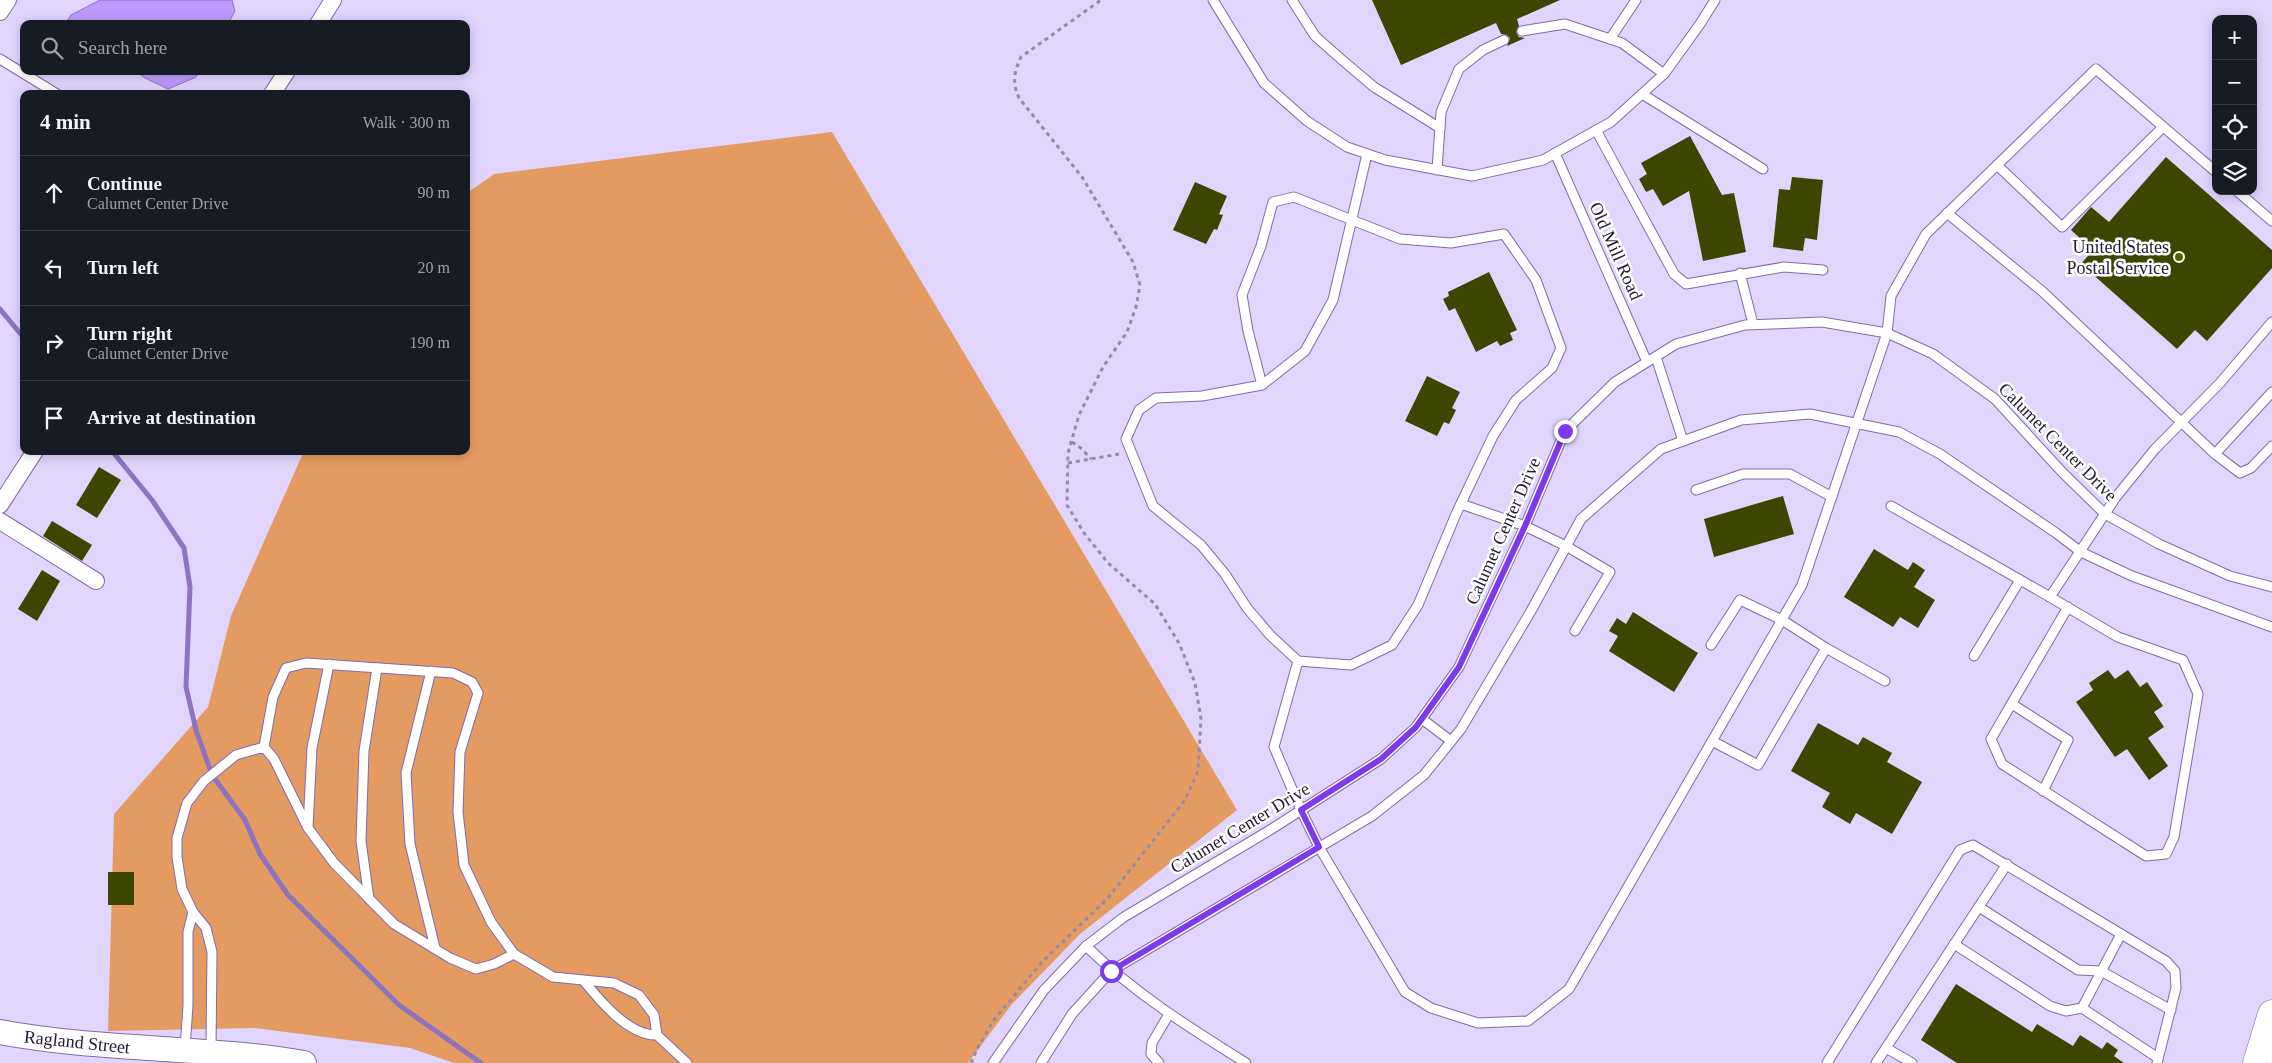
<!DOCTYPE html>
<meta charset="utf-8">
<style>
:root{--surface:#171b24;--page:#20242c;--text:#f1f3f6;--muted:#9ea1a6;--line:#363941}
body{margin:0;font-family:Georgia,serif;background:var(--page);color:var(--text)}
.controls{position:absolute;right:15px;top:15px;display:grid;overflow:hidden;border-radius:10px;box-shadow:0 2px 12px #0003}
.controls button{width:45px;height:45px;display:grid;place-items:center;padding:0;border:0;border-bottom:1px solid var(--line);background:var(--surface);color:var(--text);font:25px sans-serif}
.stop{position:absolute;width:15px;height:15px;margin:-11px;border:4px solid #7c3aed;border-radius:50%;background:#fff}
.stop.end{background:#7c3aed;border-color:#fff;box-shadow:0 1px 5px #0008}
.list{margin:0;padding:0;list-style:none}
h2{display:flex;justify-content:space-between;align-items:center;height:65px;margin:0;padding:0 20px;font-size:21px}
h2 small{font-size:16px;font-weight:400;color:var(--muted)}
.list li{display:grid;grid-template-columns:32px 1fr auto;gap:15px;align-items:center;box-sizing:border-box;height:75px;padding:0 20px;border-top:1px solid var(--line)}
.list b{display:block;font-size:19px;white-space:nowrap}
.list p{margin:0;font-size:16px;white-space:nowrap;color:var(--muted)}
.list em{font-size:16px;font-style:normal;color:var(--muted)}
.icon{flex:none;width:28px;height:28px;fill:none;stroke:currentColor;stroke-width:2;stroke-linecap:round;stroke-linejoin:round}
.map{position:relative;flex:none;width:2272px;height:1063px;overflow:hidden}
.search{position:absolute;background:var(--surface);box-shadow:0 2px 12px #0003;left:20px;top:20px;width:450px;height:55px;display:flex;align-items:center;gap:12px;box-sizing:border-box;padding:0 18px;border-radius:10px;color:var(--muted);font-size:19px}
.panel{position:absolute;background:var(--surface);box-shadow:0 2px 12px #0003;left:20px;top:90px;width:450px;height:365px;border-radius:10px}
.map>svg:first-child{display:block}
</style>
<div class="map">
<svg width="2272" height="1063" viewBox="0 0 2272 1063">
<rect width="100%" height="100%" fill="#e1d5fe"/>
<polygon fill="#e39b62" points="832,132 1237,810 1080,934 1012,1004 968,1063 454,1063 410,1048 255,1028 108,1031 114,814 208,707 231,616 304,451 466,451 466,194 494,174"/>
<g fill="#bd9afe" stroke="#8e73c1">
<polygon points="100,0 232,0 235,11 228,24 65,24 71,15"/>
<polygon points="136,71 199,71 196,77 168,89 145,78"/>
</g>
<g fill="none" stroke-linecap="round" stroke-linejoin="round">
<g stroke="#8e73c1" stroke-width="5">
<polyline points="0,309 24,338"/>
<polyline points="112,451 152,500 184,548 190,587 186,687 196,730 212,775 245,820 260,854 288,895 399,1005 481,1063"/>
</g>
</g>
<g fill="#3c4601">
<polygon points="1372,0 1560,0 1517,19 1519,26 1516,32 1519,37 1525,38 1507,46 1510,38 1507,35 1501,34 1496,23 1401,65"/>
<polygon points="1690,136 1722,195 1734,193 1746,252 1703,261 1689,191 1663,206 1653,189 1646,192 1639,179 1647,174 1641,163"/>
<polygon points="2166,157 2272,250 2272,268 2207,341 2195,330 2177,349 2081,264 2093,250 2071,230 2091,207 2109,222"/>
<polygon points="1792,177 1823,180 1817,240 1805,238 1803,251 1773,247 1779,189 1790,190"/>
<polygon points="1195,182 1227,196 1219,214 1223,215 1217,230 1214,229 1206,244 1173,230"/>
<polygon points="1489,272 1517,330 1510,333 1513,340 1500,346 1497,341 1476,352 1455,308 1449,311 1443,299 1449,296 1448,292"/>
<polygon points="1427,376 1460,392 1452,408 1456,410 1449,424 1444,422 1437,436 1405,421"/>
<polygon points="99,467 121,480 97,518 76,505"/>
<polygon points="1783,496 1794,534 1714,557 1704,519"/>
<polygon points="52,521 92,545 82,561 43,536"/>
<polygon points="1874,549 1908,570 1913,562 1925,570 1914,587 1935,600 1918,628 1900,617 1893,627 1844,597"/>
<polygon points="42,570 60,581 37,621 18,609"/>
<polygon points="1633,612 1698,653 1674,692 1609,651 1618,636 1609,631 1617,618 1626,624"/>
<polygon points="2108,670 2115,679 2128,670 2140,687 2147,682 2163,706 2154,712 2164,727 2148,738 2168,766 2149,780 2127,749 2115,757 2076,702 2093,690 2089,683"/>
<polygon points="1818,723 1858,745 1863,737 1892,753 1887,762 1922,782 1892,834 1856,813 1850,824 1822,807 1830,793 1791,771"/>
<rect x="108" y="872" width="26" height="33"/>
<polygon points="1956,984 2032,1032 2037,1024 2073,1046 2080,1035 2102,1049 2107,1042 2118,1050 2114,1056 2124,1063 1957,1063 1921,1040"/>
</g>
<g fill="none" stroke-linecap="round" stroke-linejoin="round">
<g stroke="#806baa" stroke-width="11">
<g id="lane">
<polyline points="1213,0 1264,83 1307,121 1347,147 1385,160 1472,176 1543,160 1611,122 1664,74 1700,24 1715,0"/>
<polyline points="1292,0 1315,36 1341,59 1374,87 1440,128"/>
<polyline points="1522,31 1565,24 1622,43 1664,74"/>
<polyline points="1610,39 1636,0"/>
<polyline points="0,59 57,94"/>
<polyline points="1642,94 1763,169"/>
<polyline points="1596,130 1674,274 1686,284 1784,267 1823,270"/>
<polyline points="1555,153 1647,362"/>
<polyline points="1997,165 2062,227 2163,127"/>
<polyline points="1437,170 1441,112 1459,69 1483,50 1504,40"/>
<polyline points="2237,191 2272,221"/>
<polyline points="1947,213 2043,292 2215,454 2240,473 2251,468 2272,446"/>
<polyline points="1740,273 1753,324"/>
<polyline points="1656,357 1683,441"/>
<polyline points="1262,385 1248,331 1242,295 1261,246 1273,202 1294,197 1400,239 1451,243 1504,234 1536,280 1561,348 1552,368 1516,400 1493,436 1456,514 1418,605 1392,645 1351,665 1298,661 1270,635 1247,608 1225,574 1201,545 1153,506 1126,439 1139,410 1156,398 1202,396 1262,385 1305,351 1333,300 1367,154"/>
<polyline points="2215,454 2272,392"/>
<polyline points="1696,490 1743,474 1790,474 1832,497"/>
<polyline points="1461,504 1525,526 1566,546 1610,572 1575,631"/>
<polyline points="1891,506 2050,597 2116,497 2155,449 2220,383 2272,322"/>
<polyline points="2050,597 2118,637 2183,660 2198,694 2174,837 2166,854 2146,856 2002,764 1991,739 2068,607"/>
<polyline points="1711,645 1740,600 1782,620 1826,648 1758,765 1712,741"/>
<polyline points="1826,648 1885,681"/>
<polyline points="1974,656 2020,580"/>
<polyline points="1298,661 1274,747 1301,810 1319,847 1405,992 1431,1008 1478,1023 1528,1021 1569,989 1802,585 1887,333 1891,296 1926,234 2096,69 2216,172"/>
<polyline points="431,671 406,773 410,844 435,948"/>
<polyline points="2012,704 2068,740 2043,791"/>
<polyline points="1422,719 1451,741"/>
<polyline points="264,747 273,697 286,668 306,663 453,673 472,682 478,693 460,752 458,812 464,865 491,922 514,954 553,977 614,983 639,995 654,1015 657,1035 687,1063"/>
<polyline points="308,827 312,748 329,664"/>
<polyline points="369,899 361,841 364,751 377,668"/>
<polyline points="1979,907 2078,970 2101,971 2171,1010"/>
<polyline points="1954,944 2050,1006 2066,1011 2082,1008 2158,1058"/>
<path d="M 1086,946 C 1134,993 1190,1028 1246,1063"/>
<path d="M 584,981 C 600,1001 629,1036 657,1035"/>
<polyline points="2082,1008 2121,934"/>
<polyline points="1886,1048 1912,1063"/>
<polyline points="185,1049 188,1005 188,932 193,912"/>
<polyline points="211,1050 212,952 206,928 193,912 182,889 177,857 177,838 187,803 204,781 236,755 264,747 274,759 308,828 334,863 394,924 450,958 476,969 494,964 514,954"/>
<polyline points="993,1063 1044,990 1086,946 1124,917 1270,830 1381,759 1416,727 1459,667 1525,526 1565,431 1615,382 1676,344 1745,325 1822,322 1887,333 1933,354 1995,399 2062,472 2105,514 2159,544 2230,576 2272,587"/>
<polyline points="1041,1063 1072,1014 1111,971 1372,816 1424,775 1461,729 1531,611 1581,519 1661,449 1741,420 1810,414 1899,432 1940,454 2056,533 2081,552 2132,576 2272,627"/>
<polyline points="1159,1063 1151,1054 1152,1043 1169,1014"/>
<polyline points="1827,1063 1960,850 1973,845 2166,961 2175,971 2176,988 2157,1063"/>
<polyline points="1876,1063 2007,864"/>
</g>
</g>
<g stroke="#806baa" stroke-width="18">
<g id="street">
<polyline points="0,12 8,0"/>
<polyline points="318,24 333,0"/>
<polyline points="272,94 287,71"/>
<polyline points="0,505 35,451"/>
<polyline points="0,521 96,581"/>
</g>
</g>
<g stroke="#806baa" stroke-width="26">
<path id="secondary" d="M 0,1032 C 101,1051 204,1046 304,1063"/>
</g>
<g stroke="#806baa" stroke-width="29">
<polyline id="highway" points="2257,1063 2272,1014"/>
</g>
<g stroke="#9489ab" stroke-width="3" stroke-dasharray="4 4" stroke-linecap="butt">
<polyline points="1072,442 1082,449 1091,459"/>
<polyline points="1068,463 1119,454"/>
<path d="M 971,1063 L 977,1049 L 993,1021 L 1043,961 L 1108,898 L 1185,800 L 1198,771 L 1201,719 L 1195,683 L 1179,643 L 1155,604 L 1108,563 L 1084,533 L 1067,505 L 1068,453 L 1079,415 L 1103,367 L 1127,332 L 1136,307 L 1140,285 L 1133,262 L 1082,177 L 1019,98 C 1012,83 1014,72 1021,57 L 1101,0"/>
</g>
<use href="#lane" stroke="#fff" stroke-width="9"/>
<use href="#street" stroke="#fff" stroke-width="16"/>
<use href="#secondary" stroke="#fff" stroke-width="24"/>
<use href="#highway" stroke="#fff" stroke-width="28"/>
</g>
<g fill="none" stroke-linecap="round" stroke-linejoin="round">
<polyline stroke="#7c3aed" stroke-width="6" points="1111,971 1319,847 1301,810 1381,759 1416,727 1459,667 1525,526 1565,431"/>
</g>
<circle fill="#536001" stroke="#fdfdfd" stroke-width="2" cx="2179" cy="257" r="5"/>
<g text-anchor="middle" stroke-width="5" stroke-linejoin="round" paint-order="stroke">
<g font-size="18" fill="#221932" stroke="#fdfdfd" text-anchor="end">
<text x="2169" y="253">United States<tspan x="2169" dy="21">Postal Service</tspan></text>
</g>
<g font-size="18" fill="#221932" stroke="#fdfdfd">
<text transform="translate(1616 251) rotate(66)" y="6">Old Mill Road</text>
<text transform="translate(2058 442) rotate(45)" y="6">Calumet Center Drive</text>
<text transform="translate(1503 531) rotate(-66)" y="6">Calumet Center Drive</text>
<text transform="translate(1240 828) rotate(-31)" y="6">Calumet Center Drive</text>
<text transform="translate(77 1042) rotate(6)" y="6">Ragland Street</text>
</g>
</g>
</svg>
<div class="controls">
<button>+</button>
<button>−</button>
<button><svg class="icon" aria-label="locate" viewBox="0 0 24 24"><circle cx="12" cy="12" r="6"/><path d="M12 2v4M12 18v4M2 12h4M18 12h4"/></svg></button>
<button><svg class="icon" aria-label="layers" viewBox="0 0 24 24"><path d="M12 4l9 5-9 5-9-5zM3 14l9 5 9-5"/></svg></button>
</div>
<div class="stop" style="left:1111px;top:971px"></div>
<div class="stop end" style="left:1565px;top:431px"></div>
<div class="search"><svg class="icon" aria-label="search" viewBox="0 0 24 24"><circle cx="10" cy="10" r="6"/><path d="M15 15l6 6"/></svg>Search here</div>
<section class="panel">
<h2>4 min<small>Walk · 300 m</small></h2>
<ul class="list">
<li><svg class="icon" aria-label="ahead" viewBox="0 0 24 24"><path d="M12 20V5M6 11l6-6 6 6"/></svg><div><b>Continue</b><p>Calumet Center Drive</p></div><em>90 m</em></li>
<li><svg class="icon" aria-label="left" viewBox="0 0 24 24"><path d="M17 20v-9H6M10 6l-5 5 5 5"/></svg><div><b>Turn left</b></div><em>20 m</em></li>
<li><svg class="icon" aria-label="right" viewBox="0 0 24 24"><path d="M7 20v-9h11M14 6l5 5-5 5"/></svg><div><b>Turn right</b><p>Calumet Center Drive</p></div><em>190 m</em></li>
<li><svg class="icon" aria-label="arrive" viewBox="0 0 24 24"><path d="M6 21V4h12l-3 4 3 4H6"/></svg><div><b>Arrive at destination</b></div></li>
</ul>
</section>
</div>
